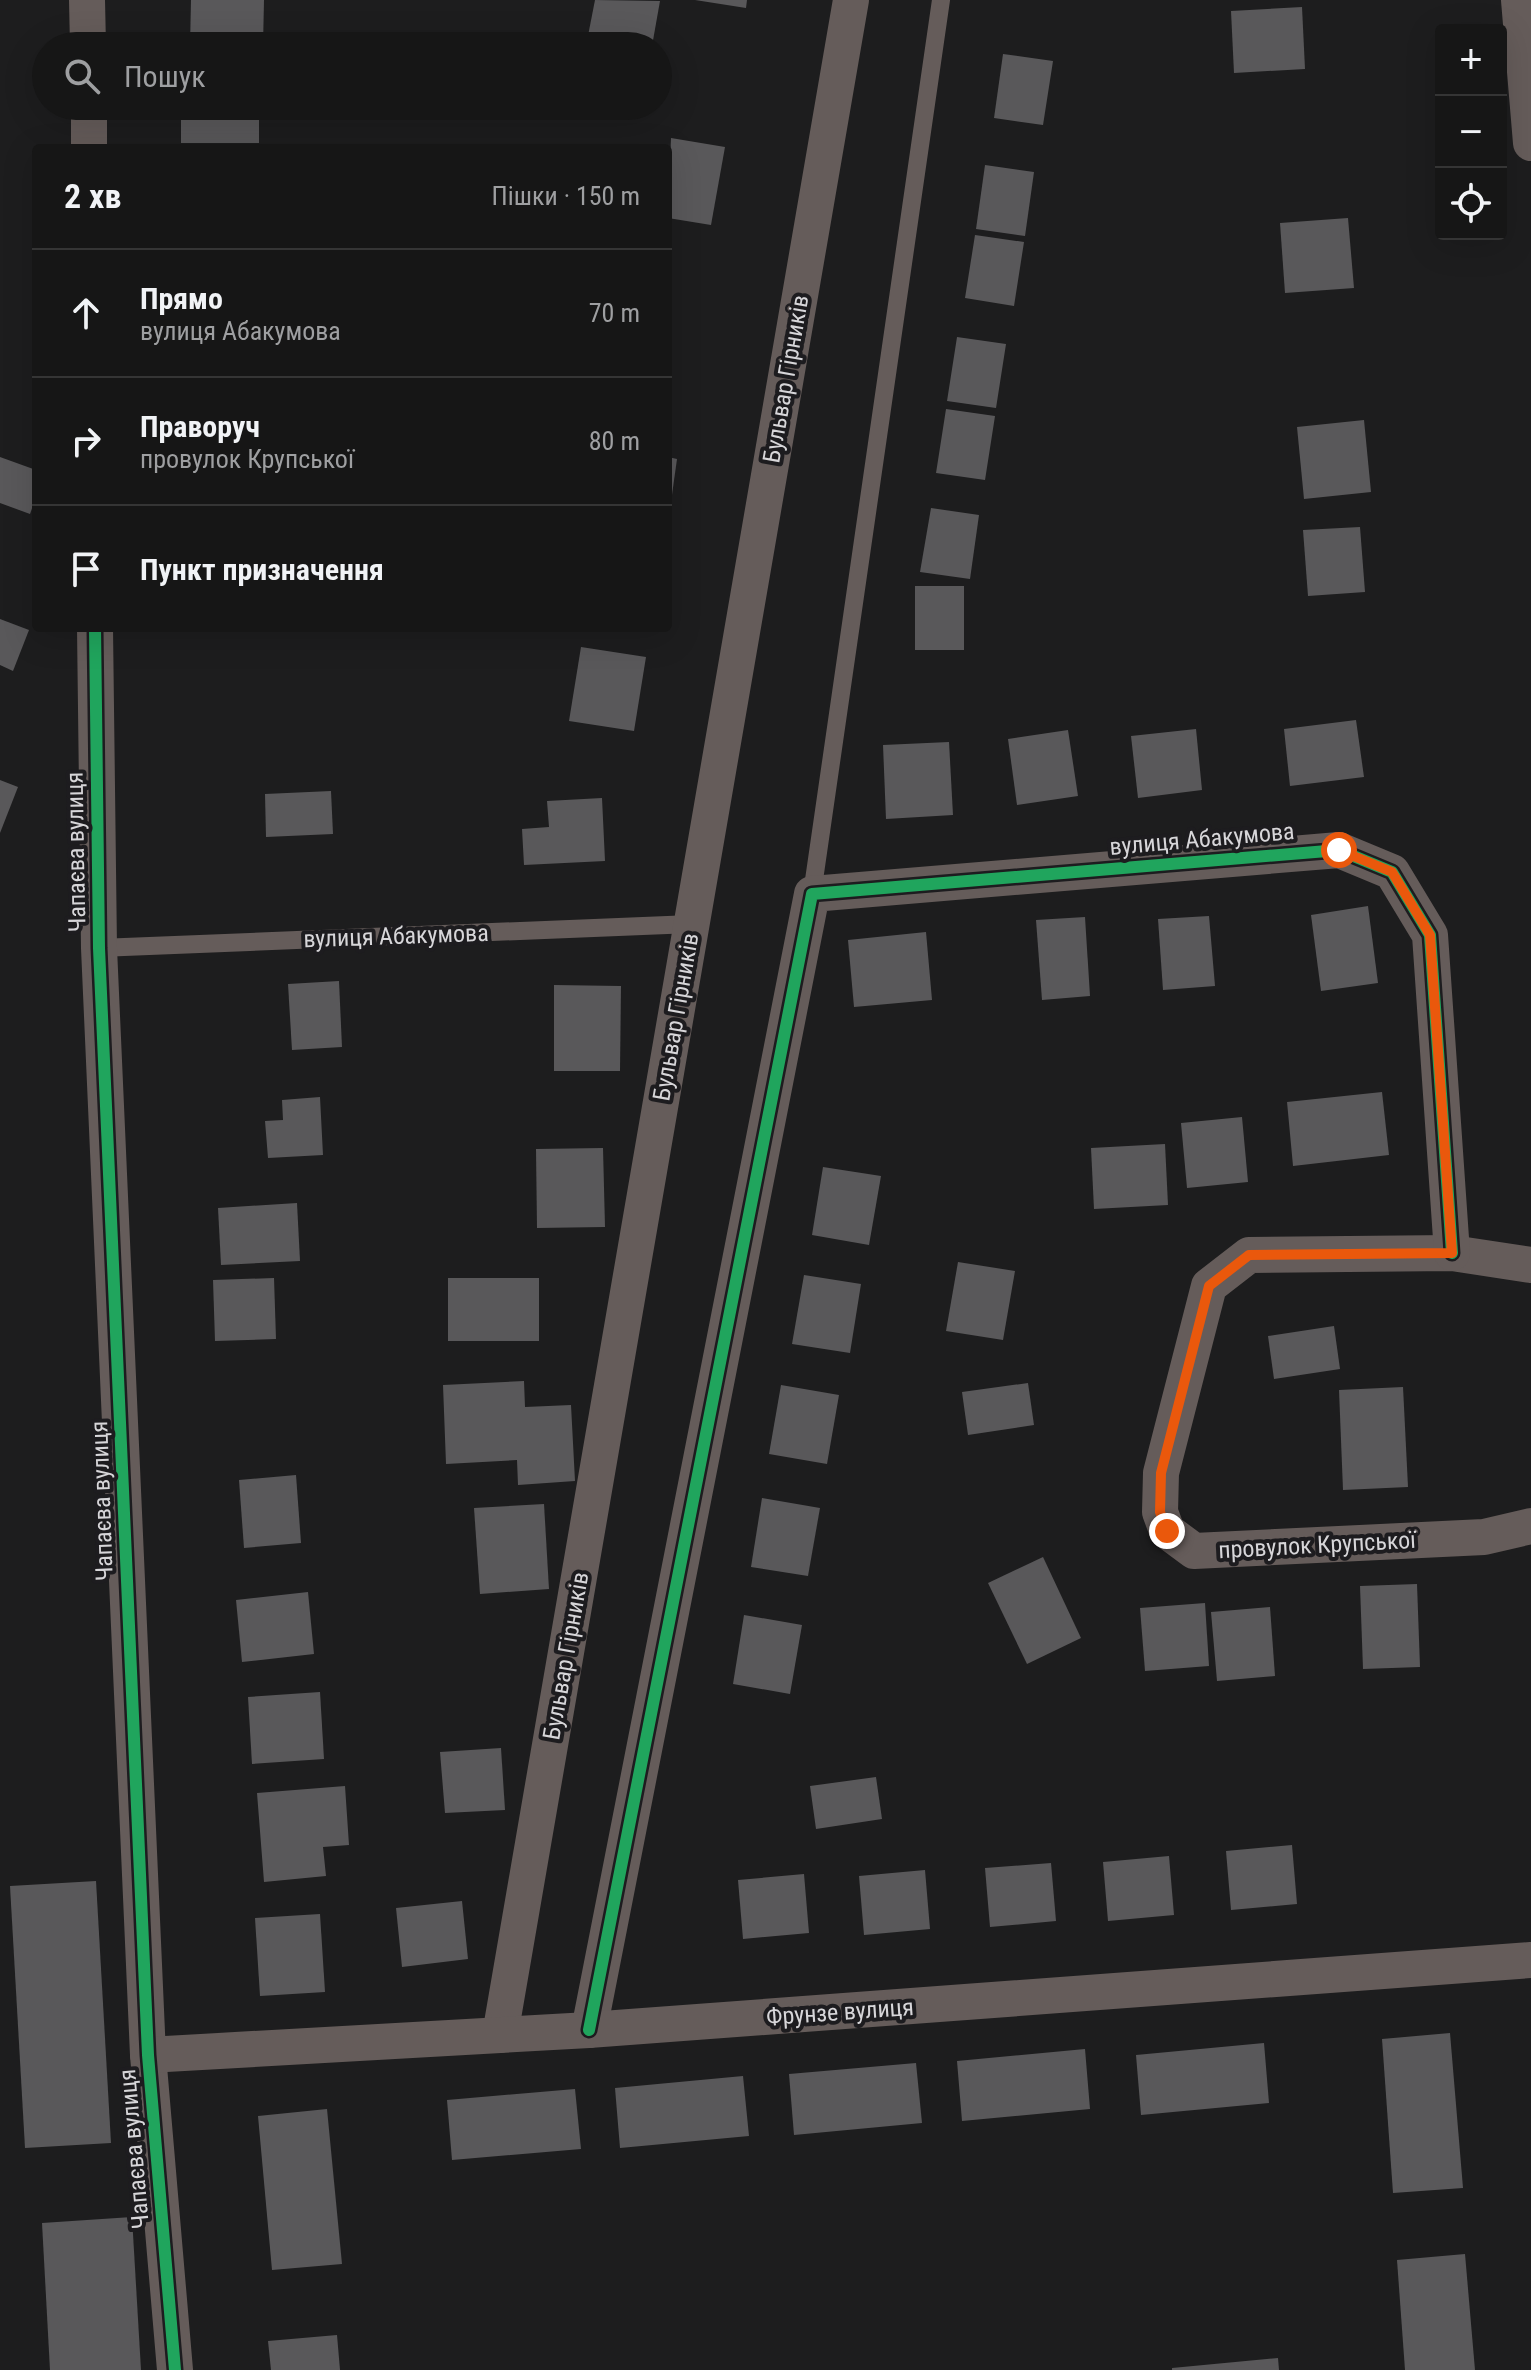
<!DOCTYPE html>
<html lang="uk">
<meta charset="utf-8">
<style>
:root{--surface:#161616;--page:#232323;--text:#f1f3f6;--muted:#9e9fa1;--line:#353535}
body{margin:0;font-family:"Roboto Condensed",sans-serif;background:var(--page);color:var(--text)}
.controls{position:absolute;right:24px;top:24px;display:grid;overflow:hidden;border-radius:8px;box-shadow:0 8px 32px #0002}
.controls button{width:72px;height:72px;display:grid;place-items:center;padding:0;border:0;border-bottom:2px solid var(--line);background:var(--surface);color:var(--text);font:40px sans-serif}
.stop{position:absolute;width:24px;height:24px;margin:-18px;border:6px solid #ea580c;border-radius:50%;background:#fff}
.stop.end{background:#ea580c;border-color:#fff;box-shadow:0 2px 8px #0008}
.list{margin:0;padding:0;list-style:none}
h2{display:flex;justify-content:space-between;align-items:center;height:104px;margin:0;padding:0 32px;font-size:34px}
h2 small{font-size:26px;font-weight:400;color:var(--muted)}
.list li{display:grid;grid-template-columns:52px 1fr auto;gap:24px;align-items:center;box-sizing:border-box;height:128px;padding:0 32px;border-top:2px solid var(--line)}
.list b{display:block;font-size:30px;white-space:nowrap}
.list p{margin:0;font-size:26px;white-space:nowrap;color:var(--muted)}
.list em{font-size:26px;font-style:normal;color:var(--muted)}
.icon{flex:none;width:44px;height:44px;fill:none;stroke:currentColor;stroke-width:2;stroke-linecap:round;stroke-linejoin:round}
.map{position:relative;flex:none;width:1531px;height:2370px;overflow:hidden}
.search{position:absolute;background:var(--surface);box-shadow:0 8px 32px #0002;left:32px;top:32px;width:640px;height:88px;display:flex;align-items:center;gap:20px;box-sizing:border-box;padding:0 28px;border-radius:44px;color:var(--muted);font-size:30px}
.panel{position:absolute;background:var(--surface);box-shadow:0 8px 32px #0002;left:32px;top:144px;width:640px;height:488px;border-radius:8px}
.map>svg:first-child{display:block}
</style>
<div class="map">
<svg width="1531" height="2370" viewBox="0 0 1531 2370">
<rect width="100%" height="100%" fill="#1d1d1e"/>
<g fill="#59585a">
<polygon points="191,0 264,0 263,46 190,46"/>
<polygon points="595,0 660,1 652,46 586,46"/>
<polygon points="695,0 747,0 746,8"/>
<polygon points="1302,7 1305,69 1234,73 1231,11"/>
<polygon points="1003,54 1053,61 1043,125 994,118"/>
<rect x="181" y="106" width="78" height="37"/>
<polygon points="671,138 725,147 711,225 668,218"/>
<polygon points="985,165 1034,172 1025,236 976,229"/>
<polygon points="1348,218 1354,288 1285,293 1280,223"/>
<polygon points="975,235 1024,242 1014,306 965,298"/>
<polygon points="957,337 1006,344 996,408 947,401"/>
<polygon points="946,409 995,416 985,480 936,473"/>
<polygon points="1364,420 1371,492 1304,499 1297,427"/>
<polygon points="0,457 36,470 36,497 30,514 0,503"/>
<polygon points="668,457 677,459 670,509 668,509"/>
<polygon points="931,508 979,515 970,579 920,572"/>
<polygon points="1360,527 1365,592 1308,596 1303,530"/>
<rect x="915" y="586" width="49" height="64"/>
<polygon points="0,619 29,630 13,671 0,665"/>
<polygon points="581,647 646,657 634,731 569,721"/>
<polygon points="1356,720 1364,777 1290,786 1284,729"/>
<polygon points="1196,729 1202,790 1138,798 1131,736"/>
<polygon points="1068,730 1078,796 1017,805 1008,739"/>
<polygon points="949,742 953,815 886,819 883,745"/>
<polygon points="0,780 18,787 0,833"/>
<polygon points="331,791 333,834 266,837 265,794"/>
<polygon points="602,798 605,861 524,865 522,829 549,827 547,801"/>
<polygon points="1368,906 1378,983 1321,991 1311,915"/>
<polygon points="1209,916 1215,986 1163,990 1158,919"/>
<polygon points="1085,917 1090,996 1042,1000 1036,920"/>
<polygon points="926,932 932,1000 854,1007 848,940"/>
<polygon points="339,981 342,1047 292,1050 288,984"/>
<polygon points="554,985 621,986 620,1071 554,1071"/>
<polygon points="1382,1092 1389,1155 1293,1166 1287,1102"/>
<polygon points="320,1097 323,1155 268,1158 265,1121 283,1120 282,1100"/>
<polygon points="1242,1117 1248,1182 1187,1188 1181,1123"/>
<polygon points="1165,1144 1168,1205 1094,1209 1091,1148"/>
<polygon points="603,1148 605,1227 537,1228 536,1149"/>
<polygon points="823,1167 881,1176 869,1245 812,1235"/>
<polygon points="297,1203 300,1261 221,1265 218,1208"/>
<polygon points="958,1262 1015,1271 1003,1340 946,1331"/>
<polygon points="804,1275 861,1284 850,1353 792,1344"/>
<polygon points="274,1278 276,1339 215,1341 213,1280"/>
<rect x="448" y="1278" width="91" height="63"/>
<polygon points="1334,1326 1340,1369 1274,1379 1268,1336"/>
<polygon points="524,1381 525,1407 571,1405 575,1481 518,1485 517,1460 446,1464 443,1385"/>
<polygon points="1028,1383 1034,1425 968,1435 962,1392"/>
<polygon points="781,1385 839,1395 827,1464 769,1454"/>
<polygon points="1403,1387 1408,1487 1343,1490 1339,1390"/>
<polygon points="296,1475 301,1543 244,1548 239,1480"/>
<polygon points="762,1498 820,1508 808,1576 751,1567"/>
<polygon points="544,1504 549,1589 480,1594 474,1508"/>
<polygon points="1043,1557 1081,1638 1027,1664 988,1583"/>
<polygon points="1417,1584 1420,1667 1363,1669 1360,1586"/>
<polygon points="308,1592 314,1654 242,1662 236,1600"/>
<polygon points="1205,1603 1209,1666 1145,1671 1140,1608"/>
<polygon points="1270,1607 1275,1676 1217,1681 1211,1612"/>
<polygon points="744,1615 802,1625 790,1694 733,1684"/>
<polygon points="320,1692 324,1759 252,1764 248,1697"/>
<polygon points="501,1748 505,1810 445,1813 440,1752"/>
<polygon points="876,1777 882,1819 816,1829 810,1786"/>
<polygon points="345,1786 349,1845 323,1847 326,1876 264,1882 257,1793"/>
<polygon points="1292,1845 1297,1904 1231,1910 1226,1851"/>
<polygon points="1169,1856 1174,1915 1108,1921 1103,1862"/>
<polygon points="1051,1863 1056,1921 990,1927 985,1868"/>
<polygon points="925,1870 930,1929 864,1935 859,1876"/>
<polygon points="804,1874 809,1933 743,1939 738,1880"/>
<polygon points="96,1881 111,2143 25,2148 10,1886"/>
<polygon points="462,1901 468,1959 402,1967 396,1908"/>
<polygon points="320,1914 325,1992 260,1996 255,1918"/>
<polygon points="1450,2033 1463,2188 1393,2193 1382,2039"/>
<polygon points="1264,2043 1269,2103 1141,2115 1136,2055"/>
<polygon points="1085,2049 1090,2109 962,2121 957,2061"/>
<polygon points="916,2063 922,2123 794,2135 789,2074"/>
<polygon points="743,2076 749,2136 620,2148 615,2088"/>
<polygon points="575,2089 581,2149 452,2160 447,2100"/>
<polygon points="327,2109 342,2264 272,2270 258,2116"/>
<polygon points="132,2217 141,2370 50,2370 42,2223"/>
<polygon points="1465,2254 1475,2370 1405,2370 1397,2260"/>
<polygon points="337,2335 340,2370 271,2370 268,2341"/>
<polygon points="1278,2358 1279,2370 1172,2370 1172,2368"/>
</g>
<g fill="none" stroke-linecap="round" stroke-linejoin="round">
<g stroke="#655c5a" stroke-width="18">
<polyline points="812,894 941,0"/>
<polyline points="99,948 692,924"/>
</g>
<g stroke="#655c5a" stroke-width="36">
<polyline points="87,0 88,46"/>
<polyline points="1519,0 1531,143"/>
<polyline points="89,106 89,148"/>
<polyline points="95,628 99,948 148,2055 175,2370"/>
<polyline points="1531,1265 1452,1253 1249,1255 1209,1286 1161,1473 1160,1512 1167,1531 1194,1551 1484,1537 1531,1526"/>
<polyline points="589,2030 812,894 1339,850 1392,872 1430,935 1452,1253"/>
<polyline points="500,2035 851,0"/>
<polyline points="148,2055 589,2030 1531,1960"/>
</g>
<g stroke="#1d1c1f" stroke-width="17">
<g id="cycleway">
<polyline points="95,628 99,948 148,2055 175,2370"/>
<polyline points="589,2030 812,894 1339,850 1392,872 1430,935 1452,1253"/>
</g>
</g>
<use href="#cycleway" stroke="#20a55d" stroke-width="12"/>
</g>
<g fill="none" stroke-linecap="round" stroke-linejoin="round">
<polyline stroke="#ea580c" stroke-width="10" points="1167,1531 1160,1512 1161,1473 1209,1286 1249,1255 1452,1253 1430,935 1392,872 1339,850"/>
</g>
<g text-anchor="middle" stroke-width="8" stroke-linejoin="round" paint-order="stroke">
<g font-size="24" fill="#d7d6d9" stroke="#1d1c1f">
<text transform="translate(786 379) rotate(-80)" y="8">Бульвар Гірників</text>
<text transform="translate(1202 839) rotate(-5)" y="8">вулиця Абакумова</text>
<text transform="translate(76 852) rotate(-91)" y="8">Чапаєва вулиця</text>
<text transform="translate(396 936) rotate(-2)" y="8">вулиця Абакумова</text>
<text transform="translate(676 1017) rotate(-80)" y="8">Бульвар Гірників</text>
<text transform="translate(102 1501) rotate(-92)" y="8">Чапаєва вулиця</text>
<text transform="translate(1317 1545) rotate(-3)" y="8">провулок Крупської</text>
<text transform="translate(566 1656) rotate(-80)" y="8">Бульвар Гірників</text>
<text transform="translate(840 2012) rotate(-4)" y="8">Фрунзе вулиця</text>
<text transform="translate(134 2149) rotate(-95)" y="8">Чапаєва вулиця</text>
</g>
</g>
</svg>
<div class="controls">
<button>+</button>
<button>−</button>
<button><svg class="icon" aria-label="locate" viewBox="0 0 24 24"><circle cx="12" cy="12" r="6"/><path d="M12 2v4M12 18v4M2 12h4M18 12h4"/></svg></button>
</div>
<div class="stop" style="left:1339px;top:850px"></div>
<div class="stop end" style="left:1167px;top:1531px"></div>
<div class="search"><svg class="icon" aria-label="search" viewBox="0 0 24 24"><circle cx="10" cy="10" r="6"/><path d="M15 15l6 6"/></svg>Пошук</div>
<section class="panel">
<h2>2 хв<small>Пішки · 150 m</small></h2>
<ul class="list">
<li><svg class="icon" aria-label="ahead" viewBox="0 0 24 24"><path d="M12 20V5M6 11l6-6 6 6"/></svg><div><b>Прямо</b><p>вулиця Абакумова</p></div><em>70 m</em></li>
<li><svg class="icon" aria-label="right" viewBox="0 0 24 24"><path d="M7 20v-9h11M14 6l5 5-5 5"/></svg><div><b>Праворуч</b><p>провулок Крупської</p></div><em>80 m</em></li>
<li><svg class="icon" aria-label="arrive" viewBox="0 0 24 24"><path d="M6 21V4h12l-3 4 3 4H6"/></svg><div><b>Пункт призначення</b></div></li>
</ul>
</section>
</div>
